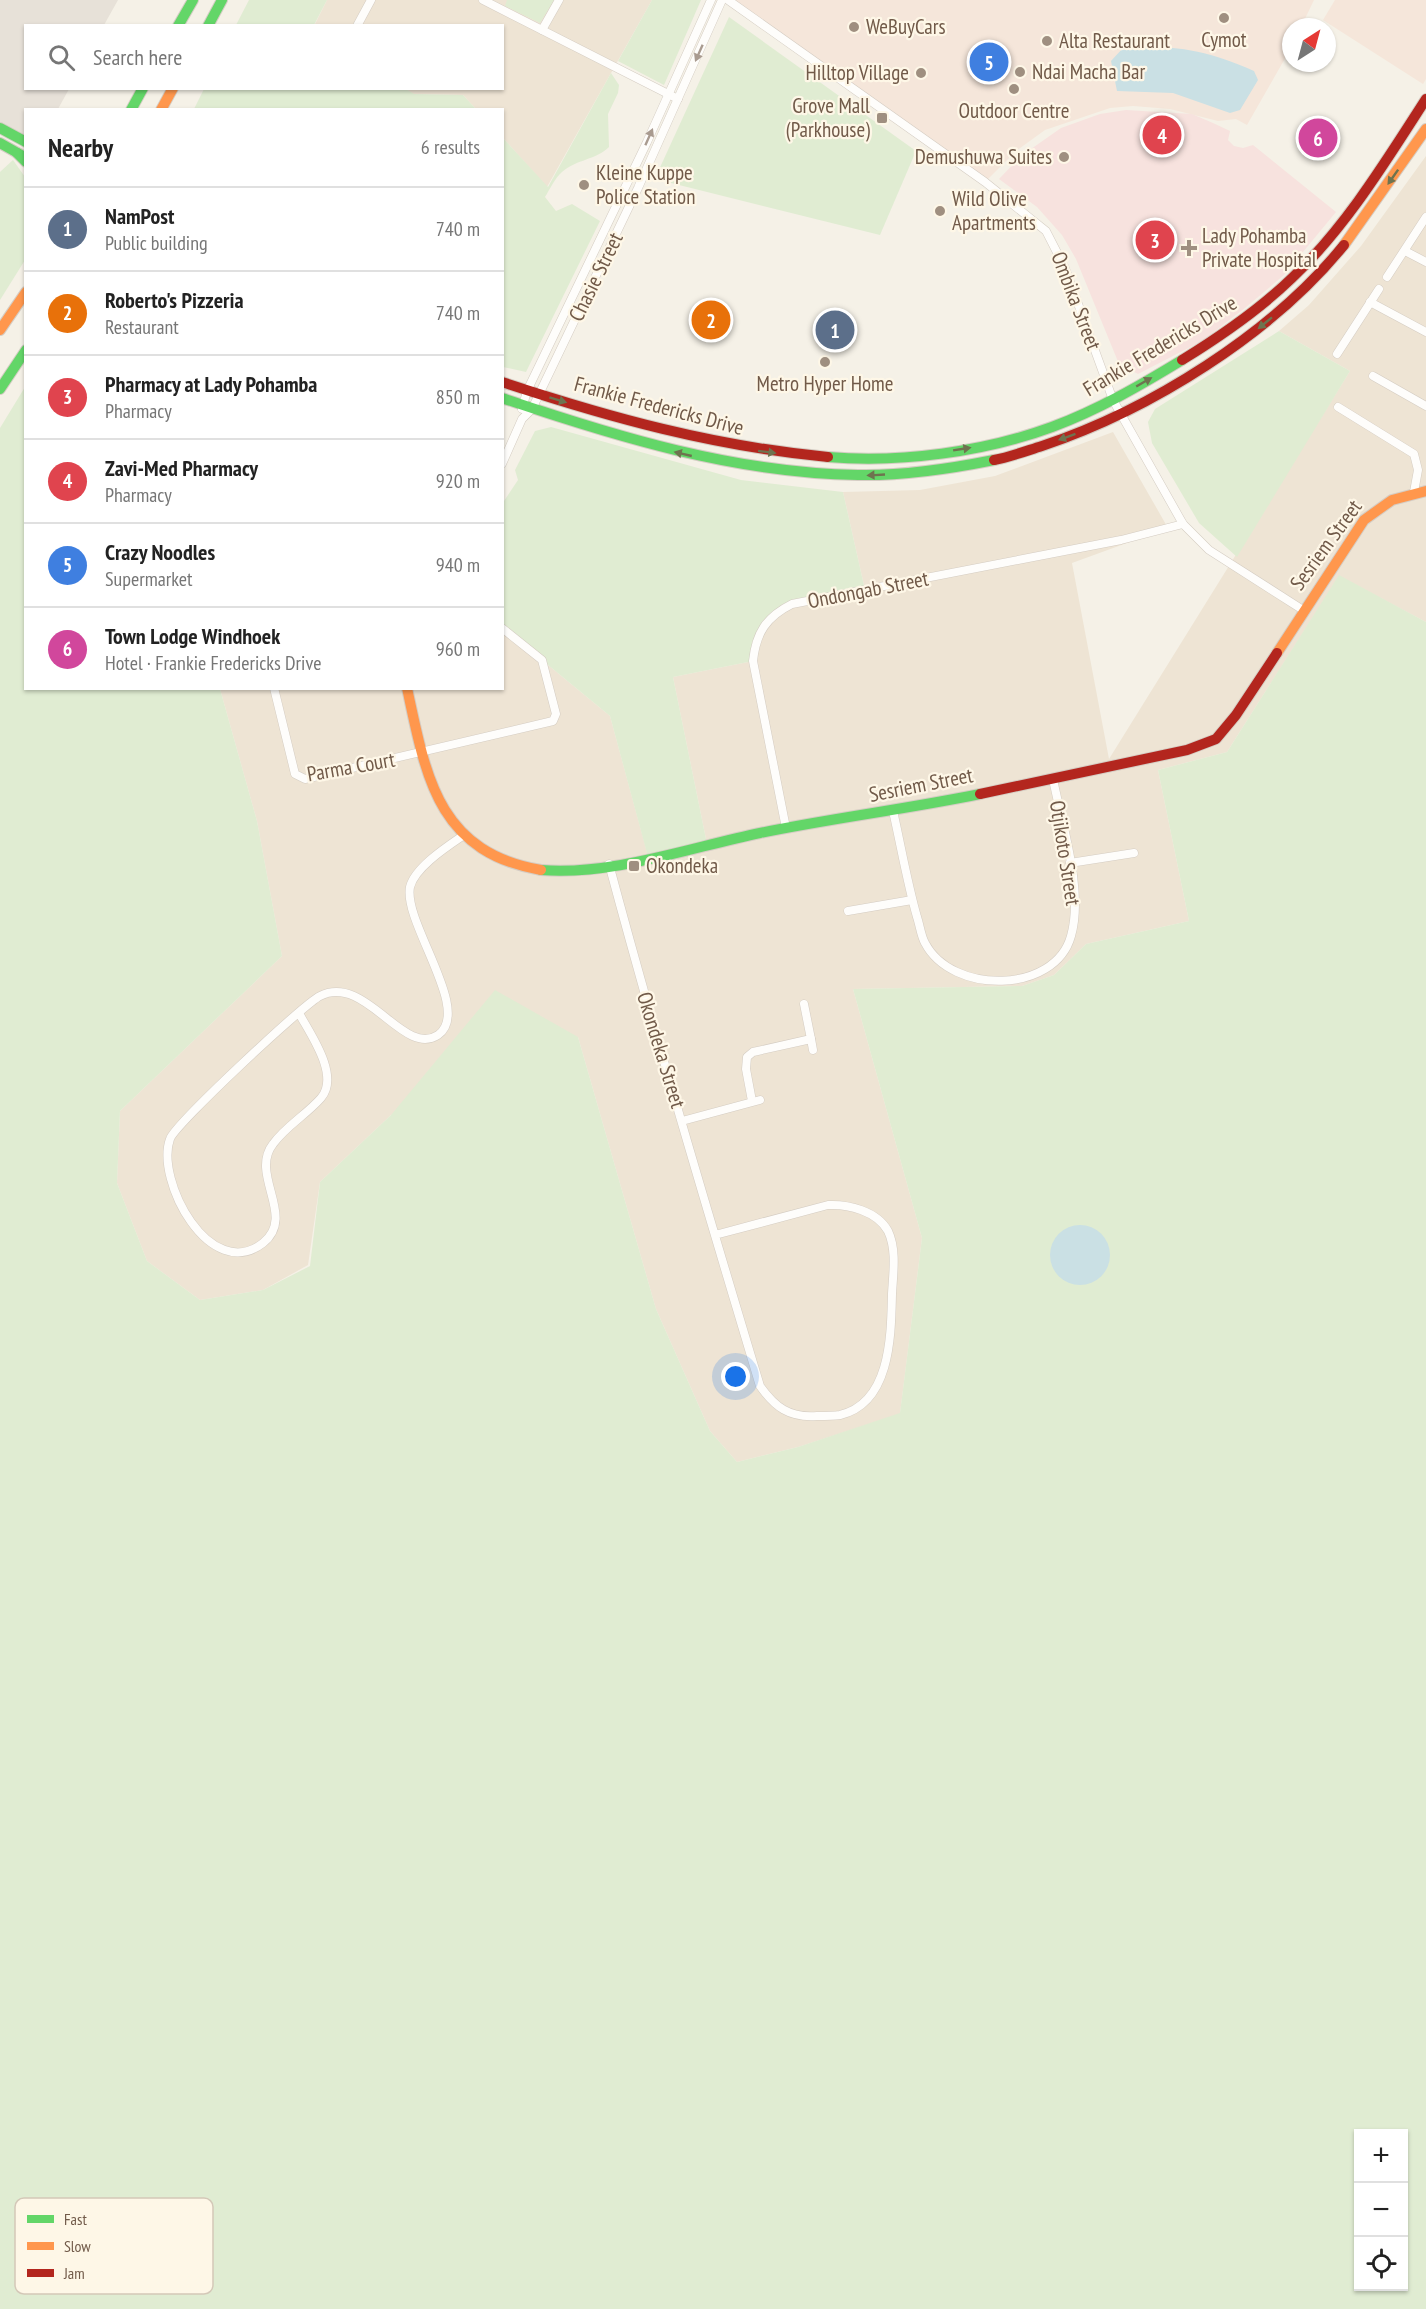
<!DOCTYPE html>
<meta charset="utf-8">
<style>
:root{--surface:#fff;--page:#f6f6f6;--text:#222;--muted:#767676;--line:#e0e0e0;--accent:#9f8f80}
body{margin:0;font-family:"PT Sans Narrow",sans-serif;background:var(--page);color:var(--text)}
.controls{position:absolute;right:18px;bottom:18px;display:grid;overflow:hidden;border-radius:0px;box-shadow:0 2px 4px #0004}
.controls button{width:54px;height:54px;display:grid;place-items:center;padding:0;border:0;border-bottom:2px solid var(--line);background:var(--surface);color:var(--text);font:30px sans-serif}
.compass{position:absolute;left:1282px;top:18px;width:54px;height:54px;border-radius:50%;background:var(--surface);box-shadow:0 2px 4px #0004;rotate:36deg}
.you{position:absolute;left:736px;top:1377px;width:21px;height:21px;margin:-15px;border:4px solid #fff;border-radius:50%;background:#1a73e8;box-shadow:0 0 0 9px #1a73e833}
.badge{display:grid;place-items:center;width:39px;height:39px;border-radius:50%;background:var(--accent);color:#fff;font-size:20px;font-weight:700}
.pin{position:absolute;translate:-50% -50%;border:3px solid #fff;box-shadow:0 2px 6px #0006}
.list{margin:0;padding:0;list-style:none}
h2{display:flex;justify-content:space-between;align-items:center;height:78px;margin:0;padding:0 24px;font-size:26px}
h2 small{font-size:20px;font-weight:400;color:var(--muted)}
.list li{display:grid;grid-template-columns:39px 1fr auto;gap:18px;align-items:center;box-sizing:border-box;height:84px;padding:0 24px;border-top:2px solid var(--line)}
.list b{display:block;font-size:22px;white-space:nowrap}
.list p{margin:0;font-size:20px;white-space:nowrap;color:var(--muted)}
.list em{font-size:20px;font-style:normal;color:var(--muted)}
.icon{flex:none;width:33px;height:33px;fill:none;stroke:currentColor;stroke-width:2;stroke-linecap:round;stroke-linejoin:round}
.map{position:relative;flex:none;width:1426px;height:2309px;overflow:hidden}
.search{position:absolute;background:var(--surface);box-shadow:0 2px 4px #0004;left:24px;top:24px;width:480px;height:66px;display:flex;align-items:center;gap:15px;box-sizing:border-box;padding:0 21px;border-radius:0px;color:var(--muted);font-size:22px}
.panel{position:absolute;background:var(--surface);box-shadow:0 2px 4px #0004;left:24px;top:108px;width:480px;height:582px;border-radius:0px}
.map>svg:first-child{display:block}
</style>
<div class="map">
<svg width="1426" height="2309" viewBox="0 0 1426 2309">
<rect width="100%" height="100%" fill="#f5f1e7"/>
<g fill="#eee4d4">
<polygon points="327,0 652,0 547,187 503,138 502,110 476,109 463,95 413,94 406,89 502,88 502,26 314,26"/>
<polygon points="1426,156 1426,622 1339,576 1227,752 1158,770 1189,921 1086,944 1054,975 1022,986 853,989 922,1238 900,1414 798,1447 737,1462 710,1431 656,1309 578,1037 391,1115 320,1182 308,1265 263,1290 200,1300 147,1261 117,1183 120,1111 282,956 257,821 220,689 502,688 503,628 610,716 648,856 707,844 673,677 753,661 759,634 792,604 865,590 843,492 920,490 995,476 1113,432 1168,528 1072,563 1109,759 1350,371 1279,331 1309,305 1361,246"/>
</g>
<g fill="#f5e6da">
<polygon points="728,0 1314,0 1301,27 1291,27 1291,48 1247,125 1236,119 1218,121 1170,109 1133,106 1110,108 1045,130 1016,151 985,182"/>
<polygon points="1335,0 1426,0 1426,79 1423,84 1323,20"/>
</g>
<polygon fill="#e7e1d8" points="0,0 118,0 104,25 26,26 26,88 69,89 58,109 26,110 25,142 0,128"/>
<polygon fill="#f7e2de" points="1126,110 1192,114 1213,123 1230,131 1228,140 1234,146 1243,148 1253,145 1336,212 1284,275 1245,308 1202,341 1138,374 1119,364 1076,259 1062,235 1037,207 999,179 1021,156 1061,128 1100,114"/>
<g fill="#e0ecd2" fill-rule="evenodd">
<polygon points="249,0 327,0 314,25 236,25"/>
<polygon points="507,0 554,0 540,23 505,6"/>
<polygon points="652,0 701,0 664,85 618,61"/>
<polygon points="729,17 916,151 880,235 667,182 657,174"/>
<path d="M 611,73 L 619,85 L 618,93 L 608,114 L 609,147 C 596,160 577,159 562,172 C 555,178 550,189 545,197 L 556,211 L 572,204 L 600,221 L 526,372 L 503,367 L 503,138 L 548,187 Z"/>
<polygon points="204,89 406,89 414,94 463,95 476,109 194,109"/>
<polygon points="13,160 25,177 25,260 0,300 0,172"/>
<polygon points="1279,331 1350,371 1237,557 1199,523 1152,443 1148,422 1155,409"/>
<path d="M 25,387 L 26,688 L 220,689 L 257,821 L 282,956 L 120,1111 L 117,1183 L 147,1261 L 200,1300 L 263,1290 L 310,1266 L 320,1182 L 391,1115 L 495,990 L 578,1037 L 656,1309 L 710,1431 L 737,1462 L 798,1447 L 900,1413 L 922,1238 L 853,989 L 1022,986 L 1054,975 L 1086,944 L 1189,921 L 1158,770 L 1227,752 L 1339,575 L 1426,622 L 1426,2309 L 0,2309 L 0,428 ZM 1358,2134 L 1404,2134 L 1404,2286 L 1358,2286 Z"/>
<polygon points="551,427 741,480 843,492 865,590 792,604 767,621 753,661 673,677 707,844 648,857 610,716 503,628 502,504 518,480 515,470 535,431"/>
</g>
<g fill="#cae0e4">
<path d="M 1139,46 C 1185,47 1211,52 1254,71 L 1258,80 L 1240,110 L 1230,113 L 1173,93 L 1117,91 L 1111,61 L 1123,48 Z"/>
<circle cx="1080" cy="1255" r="30"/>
</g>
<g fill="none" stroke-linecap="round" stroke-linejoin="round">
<g stroke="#d4ccc2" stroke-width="9">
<g id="street">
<polyline points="483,0 678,99"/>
<polyline points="728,0 985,182 1046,231 1065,268 1113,400 1183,524 1209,550 1303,610"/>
<polyline points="357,26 371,0"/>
<polyline points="542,30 559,0"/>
<polyline points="1405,251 1426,262"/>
<polyline points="1387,277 1426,217"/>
<polyline points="1370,302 1426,332"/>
<polyline points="1337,354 1379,289"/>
<polyline points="1373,376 1426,406"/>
<polyline points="1338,407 1414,454 1418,470 1414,492"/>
<polyline points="522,409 527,391 647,142 711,0"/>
<polyline points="502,464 522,419 532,409 638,188 722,0"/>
<polyline points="274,688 295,774 305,779 553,721 556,714 542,660 502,628"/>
<path d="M 893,811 C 901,846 907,882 917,917 C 920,926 921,936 925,943 C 952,995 1055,994 1071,936 C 1084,891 1062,825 1053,779"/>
<path d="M 786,828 L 753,661 C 756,633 766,617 792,604 L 1121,540 L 1183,524"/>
<polyline points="1070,863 1134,853"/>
<path d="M 609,864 C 656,1039 708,1213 760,1386 C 775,1407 789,1418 817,1416 C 824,1416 833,1416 840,1415 C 891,1403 891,1335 892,1294 C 893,1274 897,1250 888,1231 C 877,1211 848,1204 828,1205 L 715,1235"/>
<polyline points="848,911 912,900"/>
<path d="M 300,1015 C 311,1035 340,1076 321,1098 C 306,1115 286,1126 273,1144 C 249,1175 297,1216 263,1243 C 210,1284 155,1180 170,1139 C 175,1124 303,1005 320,996 C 366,973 403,1058 438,1035 C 473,1011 403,923 410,887 C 415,867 448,846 464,835"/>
<polyline points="811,1039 813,1050"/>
<polyline points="752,1101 746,1069 747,1057 753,1052 811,1039 804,1004"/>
<polyline points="682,1121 760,1100"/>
</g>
</g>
<g stroke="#d5cdc4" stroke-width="12">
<g id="fast">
<polyline points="178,26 193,0"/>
<polyline points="208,26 222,0"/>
<polyline points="131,110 143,88"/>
<polyline points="0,128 26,142"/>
<polyline points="0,143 23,156"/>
<polyline points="17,153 26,162"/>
<polyline points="0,389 26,350"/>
<path d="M 502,398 C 617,437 735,473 858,475 C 904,476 949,469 994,460"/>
<path d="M 828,457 C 901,463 984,452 1052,427 C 1098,410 1141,385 1182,360"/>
<path d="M 541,870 C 611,876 692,847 760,833 C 833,818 907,809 980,794"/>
</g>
</g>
<g stroke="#d5cdc4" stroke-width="12">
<g id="slow">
<polyline points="161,110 173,88"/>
<polyline points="1344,245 1426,129"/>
<polyline points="0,330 26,292"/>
<polyline points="1277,653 1364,520 1392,500 1426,491"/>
<path d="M 407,688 C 426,776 437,852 541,870"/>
</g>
</g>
<g stroke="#d5cdc4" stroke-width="12">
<g id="jam">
<path d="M 1182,360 C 1221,336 1259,310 1292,278 C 1346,227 1386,161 1426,99"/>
<path d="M 502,382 C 611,418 713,446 828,457"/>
<path d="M 994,460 C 1010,457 1026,451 1042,446 C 1150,410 1272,334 1344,245"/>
<polyline points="980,794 1187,750 1216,739 1236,715 1277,653"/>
</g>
</g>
<use href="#street" stroke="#fefdfb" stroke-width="8"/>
<use href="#fast" stroke="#63d668" stroke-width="10"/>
<use href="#slow" stroke="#ff974d" stroke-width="10"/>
<use href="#jam" stroke="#b3261e" stroke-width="10"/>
</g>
<defs><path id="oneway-solid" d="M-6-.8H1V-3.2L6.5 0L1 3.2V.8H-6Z" transform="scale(1.5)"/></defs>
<g fill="#a99b90">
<use href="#oneway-solid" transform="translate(699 53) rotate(114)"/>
<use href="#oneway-solid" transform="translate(649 137) rotate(-66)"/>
</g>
<g fill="#6e734f">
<use href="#oneway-solid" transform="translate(1393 177) rotate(125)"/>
<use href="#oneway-solid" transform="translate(1265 323) rotate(141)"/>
<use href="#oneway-solid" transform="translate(1144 382) rotate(-30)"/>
<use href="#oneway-solid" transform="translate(558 400) rotate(17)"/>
<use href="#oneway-solid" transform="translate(1067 437) rotate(160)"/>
<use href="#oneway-solid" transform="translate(962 449) rotate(-9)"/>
<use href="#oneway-solid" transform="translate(767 452) rotate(7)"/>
<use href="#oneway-solid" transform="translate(683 454) rotate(-167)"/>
<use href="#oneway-solid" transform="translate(876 475) rotate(177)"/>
</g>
<g fill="#9f8f80" stroke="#fef7e7" stroke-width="2">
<circle cx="1224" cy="18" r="6"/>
<circle cx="854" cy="27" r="6"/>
<circle cx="1047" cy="41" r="6"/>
<circle cx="1020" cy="72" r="6"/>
<circle cx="921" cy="73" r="6"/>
<circle cx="1014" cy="89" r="6"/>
<rect x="876" y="112" width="12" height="12" rx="3"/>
<circle cx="1064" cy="157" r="6"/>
<circle cx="584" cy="185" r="6"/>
<circle cx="940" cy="211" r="6"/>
<path d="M1186 239h6v6h6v6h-6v6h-6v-6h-6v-6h6z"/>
<circle cx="825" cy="362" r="6"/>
<rect x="628" y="860" width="12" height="12" rx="3"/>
</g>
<g text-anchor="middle" stroke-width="4.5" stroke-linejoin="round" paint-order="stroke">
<g font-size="21" fill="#715a49" stroke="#fef7e7" text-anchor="start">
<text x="866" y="34">WeBuyCars</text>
<text x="1224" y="47" text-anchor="middle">Cymot</text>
<text x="1059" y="48">Alta Restaurant</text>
<text x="1032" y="79">Ndai Macha Bar</text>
<text x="909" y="80" text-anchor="end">Hilltop Village</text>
<text x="870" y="113" text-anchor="end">Grove Mall<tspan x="870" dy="24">(Parkhouse)</tspan></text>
<text x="1014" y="118" text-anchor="middle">Outdoor Centre</text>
<text x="1052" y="164" text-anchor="end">Demushuwa Suites</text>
<text x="596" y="180">Kleine Kuppe<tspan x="596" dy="24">Police Station</tspan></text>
<text x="952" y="206">Wild Olive<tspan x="952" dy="24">Apartments</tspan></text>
<text x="1202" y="243">Lady Pohamba<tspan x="1202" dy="24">Private Hospital</tspan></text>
<text x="825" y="391" text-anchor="middle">Metro Hyper Home</text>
<text x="646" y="873">Okondeka</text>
</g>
<g font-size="21" fill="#715a49" stroke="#fef7e7">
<text transform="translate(596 277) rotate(-64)" y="7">Chasie Street</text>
<text transform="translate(1076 301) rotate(69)" y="7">Ombika Street</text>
<text transform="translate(1160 346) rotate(-31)" y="7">Frankie Fredericks Drive</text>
<text transform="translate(659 406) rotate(15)" y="7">Frankie Fredericks Drive</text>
<text transform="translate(1326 545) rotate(-54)" y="7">Sesriem Street</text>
<text transform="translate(868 590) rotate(-11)" y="7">Ondongab Street</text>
<text transform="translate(351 767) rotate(-10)" y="7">Parma Court</text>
<text transform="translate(921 785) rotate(-11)" y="7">Sesriem Street</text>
<text transform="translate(1065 853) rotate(81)" y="7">Otjikoto Street</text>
<text transform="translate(661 1050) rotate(73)" y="7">Okondeka Street</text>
</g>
</g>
<rect x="15" y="2198" width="198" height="96" rx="9" fill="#fef7e7" stroke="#d4c8b8" stroke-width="1.5"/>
<rect x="27" y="2215" width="27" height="8" fill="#63d668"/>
<rect x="27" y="2242" width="27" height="8" fill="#ff974d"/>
<rect x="27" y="2269" width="27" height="8" fill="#b3261e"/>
<g font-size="16" fill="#715a49">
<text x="64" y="2225">Fast</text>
<text x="64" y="2252">Slow</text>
<text x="64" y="2279">Jam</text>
</g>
</svg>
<div class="controls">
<button>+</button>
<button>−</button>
<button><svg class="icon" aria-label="locate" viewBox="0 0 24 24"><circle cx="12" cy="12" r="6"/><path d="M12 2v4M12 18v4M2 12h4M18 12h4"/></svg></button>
</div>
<svg class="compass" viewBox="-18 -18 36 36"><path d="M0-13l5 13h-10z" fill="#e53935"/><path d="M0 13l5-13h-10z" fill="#767676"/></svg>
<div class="you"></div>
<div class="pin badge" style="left:835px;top:330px;background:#5c6f8a">1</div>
<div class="pin badge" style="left:711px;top:320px;background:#e8710a">2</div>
<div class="pin badge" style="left:1155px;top:240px;background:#e0444e">3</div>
<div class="pin badge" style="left:1162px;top:135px;background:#e0444e">4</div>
<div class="pin badge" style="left:989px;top:62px;background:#3f7fe0">5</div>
<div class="pin badge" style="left:1318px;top:138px;background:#d1479c">6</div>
<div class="search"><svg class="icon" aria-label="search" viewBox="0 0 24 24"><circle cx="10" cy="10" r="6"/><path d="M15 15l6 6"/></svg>Search here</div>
<section class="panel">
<h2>Nearby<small>6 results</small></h2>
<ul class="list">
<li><span class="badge" style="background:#5c6f8a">1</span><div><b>NamPost</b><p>Public building</p></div><em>740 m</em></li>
<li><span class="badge" style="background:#e8710a">2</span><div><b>Roberto's Pizzeria</b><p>Restaurant</p></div><em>740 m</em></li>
<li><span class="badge" style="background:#e0444e">3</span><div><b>Pharmacy at Lady Pohamba</b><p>Pharmacy</p></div><em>850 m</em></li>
<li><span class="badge" style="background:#e0444e">4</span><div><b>Zavi-Med Pharmacy</b><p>Pharmacy</p></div><em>920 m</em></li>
<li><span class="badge" style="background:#3f7fe0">5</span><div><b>Crazy Noodles</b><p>Supermarket</p></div><em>940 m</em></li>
<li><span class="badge" style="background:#d1479c">6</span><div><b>Town Lodge Windhoek</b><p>Hotel · Frankie Fredericks Drive</p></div><em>960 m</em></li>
</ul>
</section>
</div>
